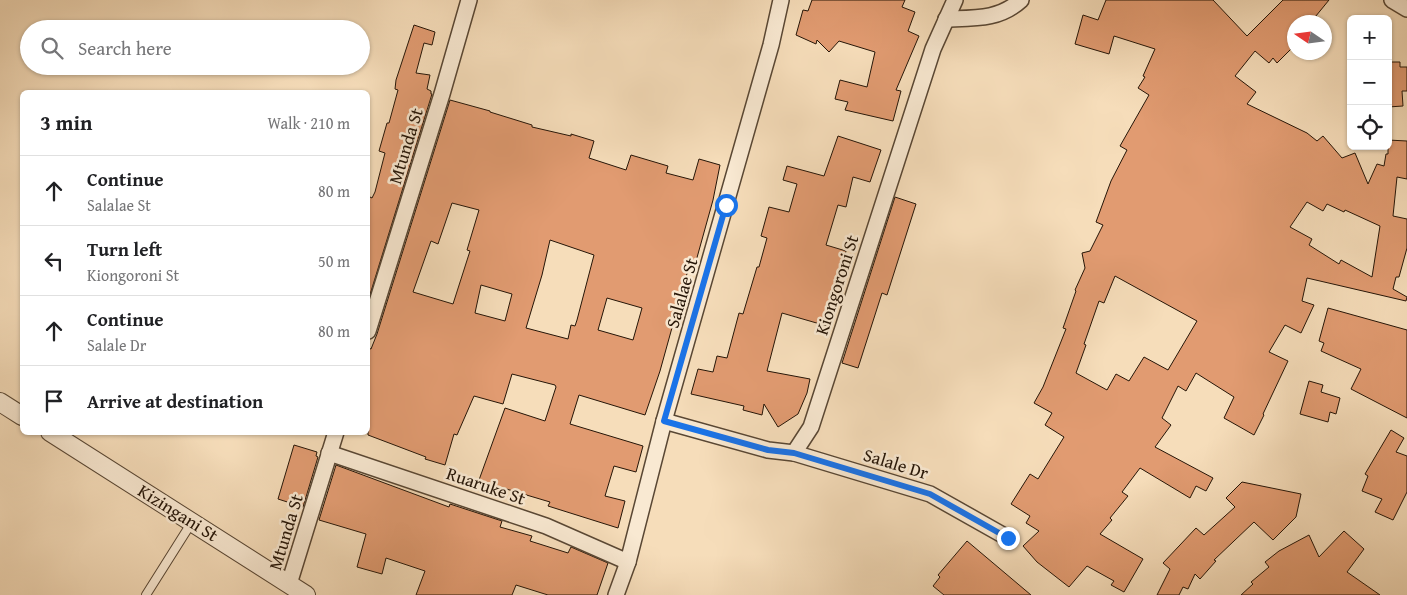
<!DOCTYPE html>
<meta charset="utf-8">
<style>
:root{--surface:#fff;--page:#f2f2f2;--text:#202124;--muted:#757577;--line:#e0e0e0}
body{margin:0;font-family:"Gentium Book Plus",serif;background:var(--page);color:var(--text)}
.controls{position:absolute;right:15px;top:15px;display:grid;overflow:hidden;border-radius:8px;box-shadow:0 1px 4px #0004}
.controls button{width:45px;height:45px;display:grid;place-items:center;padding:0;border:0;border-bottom:1px solid var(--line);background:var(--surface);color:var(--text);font:25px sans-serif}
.compass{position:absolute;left:1287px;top:15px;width:45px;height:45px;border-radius:50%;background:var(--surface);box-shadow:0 1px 4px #0004;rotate:283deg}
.stop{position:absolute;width:15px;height:15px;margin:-11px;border:4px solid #1a73e8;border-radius:50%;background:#fff}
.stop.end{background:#1a73e8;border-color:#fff;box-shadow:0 1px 5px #0008}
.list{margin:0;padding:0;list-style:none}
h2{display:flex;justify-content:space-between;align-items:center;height:65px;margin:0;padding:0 20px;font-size:21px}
h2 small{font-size:16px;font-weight:400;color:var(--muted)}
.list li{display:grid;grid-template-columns:32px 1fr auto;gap:15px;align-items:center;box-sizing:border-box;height:70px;padding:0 20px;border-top:1px solid var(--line)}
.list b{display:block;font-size:19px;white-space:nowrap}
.list p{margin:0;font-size:16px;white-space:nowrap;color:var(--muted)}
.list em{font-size:16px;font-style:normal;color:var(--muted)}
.icon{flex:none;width:28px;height:28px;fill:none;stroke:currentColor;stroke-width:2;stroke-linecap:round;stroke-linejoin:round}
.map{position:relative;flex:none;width:1407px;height:595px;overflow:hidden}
.search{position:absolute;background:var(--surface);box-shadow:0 1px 4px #0004;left:20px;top:20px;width:350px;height:55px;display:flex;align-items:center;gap:12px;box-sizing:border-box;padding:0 18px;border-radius:28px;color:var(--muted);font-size:19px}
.panel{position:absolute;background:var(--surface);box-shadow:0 1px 4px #0004;left:20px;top:90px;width:350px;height:345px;border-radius:8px}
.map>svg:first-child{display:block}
</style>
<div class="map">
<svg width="1407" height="595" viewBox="0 0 1407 595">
<rect width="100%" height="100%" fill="#f6ddba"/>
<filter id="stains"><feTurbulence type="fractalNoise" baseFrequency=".004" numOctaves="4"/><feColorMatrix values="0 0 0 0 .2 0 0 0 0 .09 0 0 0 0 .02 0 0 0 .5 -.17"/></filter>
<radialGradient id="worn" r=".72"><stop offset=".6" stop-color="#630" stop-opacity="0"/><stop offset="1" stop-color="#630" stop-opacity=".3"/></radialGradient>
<g fill="#e19b71" stroke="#251507" fill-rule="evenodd">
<polygon points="812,0 905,0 902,7 915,12 908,31 919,36 896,90 901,91 893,121 845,110 848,102 835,99 840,80 867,87 875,52 839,41 829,52 817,40 816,44 796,35 803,10 808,11"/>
<path d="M 1106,0 L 1213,0 L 1247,36 L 1283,0 L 1329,0 L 1311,22 L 1294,22 L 1294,46 L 1277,63 L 1273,58 L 1269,63 L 1255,51 L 1235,76 L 1256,92 L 1247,104 L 1307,133 L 1317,141 L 1323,136 L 1342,158 L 1355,153 L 1368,184 L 1377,164 L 1384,166 L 1386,154 L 1388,154 L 1388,140 L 1407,141 L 1407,179 L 1397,177 L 1393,216 L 1407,219 L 1407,248 L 1399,277 L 1396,277 L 1393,289 L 1407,297 L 1406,301 L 1307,278 L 1302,301 L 1314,305 L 1301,333 L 1285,325 L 1269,352 L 1288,361 L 1263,414 L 1264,415 L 1254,435 L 1224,418 L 1234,397 L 1196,373 L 1186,391 L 1178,386 L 1162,418 L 1171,425 L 1155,447 L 1213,478 L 1206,491 L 1196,486 L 1190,498 L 1140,468 L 1122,492 L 1128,496 L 1110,518 L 1112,520 L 1100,534 L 1143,559 L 1124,592 L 1111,585 L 1114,581 L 1087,566 L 1069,587 L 1037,562 L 1023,546 L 1039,531 L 1026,523 L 1030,516 L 1011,504 L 1030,474 L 1038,479 L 1064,437 L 1045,425 L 1052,413 L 1034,403 L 1043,387 L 1066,329 L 1063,328 L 1076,291 L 1075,290 L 1085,268 L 1082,253 L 1090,251 L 1103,225 L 1096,222 L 1111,181 L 1127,150 L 1120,146 L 1149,95 L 1138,88 L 1145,77 L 1143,76 L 1155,49 L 1114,36 L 1109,54 L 1075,44 L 1083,15 L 1098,20 ZM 1307,202 L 1323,211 L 1327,204 L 1344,212 L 1345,210 L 1380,226 L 1372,277 L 1341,260 L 1339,264 L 1309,245 L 1312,239 L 1290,227 ZM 1115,276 L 1197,321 L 1168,370 L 1144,357 L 1129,381 L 1116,374 L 1107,390 L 1076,373 L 1086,345 L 1084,344 L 1099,301 L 1104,303 Z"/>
<polygon points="414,25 435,32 432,45 424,43 416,73 430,75 427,89 431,91 431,94 432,94 368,301 368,196 372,198 375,192 385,153 379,151 387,123 389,123 398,90 395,89 396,80"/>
<polygon points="1388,62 1400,62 1400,67 1407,67 1407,91 1402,91 1403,106 1388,107"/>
<path d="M 450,100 L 490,111 L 490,112 L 532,125 L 532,127 L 571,136 L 571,134 L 594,141 L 589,158 L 626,170 L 631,155 L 668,166 L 666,173 L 693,180 L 699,159 L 720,165 L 713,200 L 693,272 L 688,270 L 660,371 L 645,415 L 579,395 L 570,424 L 643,446 L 636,472 L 614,466 L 605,496 L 625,501 L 618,528 L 548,506 L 550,502 L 503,488 L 502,489 L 479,480 L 505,408 L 545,421 L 556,387 L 555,385 L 512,374 L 503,404 L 474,396 L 457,435 L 454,434 L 445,465 L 425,459 L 426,457 L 368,435 L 368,348 L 371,349 L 377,334 ZM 452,203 L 479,210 L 467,250 L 470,251 L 453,304 L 413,292 L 431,241 L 438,244 ZM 550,240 L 594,255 L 577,320 L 575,326 L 571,325 L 568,339 L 526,328 L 542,275 ZM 481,285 L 512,294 L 505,321 L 475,313 ZM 607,298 L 642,308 L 633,340 L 598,330 Z"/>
<polygon points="838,136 881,150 870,182 853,177 846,207 838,205 826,245 846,251 827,326 782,313 767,371 810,379 807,393 798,414 778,427 764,404 762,415 743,410 744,406 691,394 698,369 713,372 717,356 727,358 739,313 743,314 757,267 759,267 767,238 761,236 769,207 789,212 797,184 783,180 787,166 824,176"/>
<polygon points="895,197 916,204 887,295 882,293 858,368 842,363"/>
<polygon points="1328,308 1407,330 1407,418 1351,389 1361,369 1321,351 1324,343 1319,341"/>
<polygon points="1309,381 1323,385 1321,392 1340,398 1336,414 1330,412 1328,422 1300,414"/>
<polygon points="1391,430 1404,438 1396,452 1407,456 1407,492 1393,520 1375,512 1382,499 1362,491 1368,476 1365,474"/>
<polygon points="294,445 317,452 316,456 318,457 303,507 278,499"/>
<polygon points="336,465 449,507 450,504 502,521 500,527 532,536 530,541 568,553 571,547 608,563 597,595 548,595 516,585 512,595 416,595 425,571 386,558 382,574 357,567 366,534 319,520"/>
<polygon points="1242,482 1301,494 1296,517 1273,540 1254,522 1214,560 1216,561 1200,579 1195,574 1188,589 1183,587 1179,595 1157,595 1170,569 1163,563 1196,528 1204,535 1235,507 1226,498"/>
<polygon points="1344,531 1364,549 1347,572 1380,595 1241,595 1253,584 1251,582 1269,567 1265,562 1279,551 1309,535 1319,557"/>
<polygon points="967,541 1031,595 944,595 933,586 940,577 938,575"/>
</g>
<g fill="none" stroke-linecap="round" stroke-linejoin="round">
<g stroke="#594734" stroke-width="10">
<polyline id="service" points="146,595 192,522"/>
</g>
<g stroke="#594734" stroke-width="18">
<g id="minor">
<polyline points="1392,0 1407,9"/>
<path d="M 946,19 C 975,18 999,20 1021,0"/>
<polyline points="368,331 442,94 469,0"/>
<polyline points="664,421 768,450 794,453 811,427 933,49 955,0"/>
<polyline points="329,453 546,526 628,562"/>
<polyline points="794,453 930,494 1008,538"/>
<polyline points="289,584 336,432"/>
<polyline points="616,595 628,562 664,421 771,45 781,0"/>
</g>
</g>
<g stroke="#594734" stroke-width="20">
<g id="tertiary">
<polyline points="0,402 22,416"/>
<polyline points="50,432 306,595"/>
</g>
</g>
<use href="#service" stroke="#f9e9d2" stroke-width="8"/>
<use href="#minor" stroke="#f9e9d2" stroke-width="15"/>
<use href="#tertiary" stroke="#f9e9d2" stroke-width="18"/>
</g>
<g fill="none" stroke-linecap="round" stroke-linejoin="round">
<polyline stroke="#1a73e8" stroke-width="6" points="726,205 664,421 768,450 794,453 930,494 1008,538"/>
</g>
<g text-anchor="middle" stroke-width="5" stroke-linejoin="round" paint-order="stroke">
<g font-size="18" fill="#251507" stroke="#f9e9d2">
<text transform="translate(406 146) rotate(-73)" y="6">Mtunda St</text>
<text transform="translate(837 285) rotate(-72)" y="6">Kiongoroni St</text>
<text transform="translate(682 293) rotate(-74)" y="6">Salalae St</text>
<text transform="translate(896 464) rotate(17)" y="6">Salale Dr</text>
<text transform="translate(486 486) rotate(19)" y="6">Ruaruke St</text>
<text transform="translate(178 513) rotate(32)" y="6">Kizingani St</text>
<text transform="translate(286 532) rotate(-73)" y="6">Mtunda St</text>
</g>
</g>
<rect width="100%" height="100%" filter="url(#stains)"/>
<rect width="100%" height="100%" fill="url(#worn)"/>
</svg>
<div class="controls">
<button>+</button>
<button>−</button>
<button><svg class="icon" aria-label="locate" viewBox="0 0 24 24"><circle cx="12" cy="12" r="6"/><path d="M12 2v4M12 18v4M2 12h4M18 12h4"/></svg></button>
</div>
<svg class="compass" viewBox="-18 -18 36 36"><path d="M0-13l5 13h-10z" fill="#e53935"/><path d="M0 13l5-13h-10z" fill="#757577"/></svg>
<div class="stop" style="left:726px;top:205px"></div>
<div class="stop end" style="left:1008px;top:538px"></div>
<div class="search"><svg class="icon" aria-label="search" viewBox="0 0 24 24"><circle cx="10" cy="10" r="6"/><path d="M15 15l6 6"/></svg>Search here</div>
<section class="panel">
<h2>3 min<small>Walk · 210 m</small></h2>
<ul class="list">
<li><svg class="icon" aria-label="ahead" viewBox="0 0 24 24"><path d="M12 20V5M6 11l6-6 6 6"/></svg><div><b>Continue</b><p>Salalae St</p></div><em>80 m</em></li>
<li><svg class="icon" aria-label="left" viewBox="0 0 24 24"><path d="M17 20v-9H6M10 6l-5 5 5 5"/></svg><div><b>Turn left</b><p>Kiongoroni St</p></div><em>50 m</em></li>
<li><svg class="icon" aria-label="ahead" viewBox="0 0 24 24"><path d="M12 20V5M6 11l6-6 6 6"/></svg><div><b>Continue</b><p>Salale Dr</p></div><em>80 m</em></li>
<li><svg class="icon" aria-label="arrive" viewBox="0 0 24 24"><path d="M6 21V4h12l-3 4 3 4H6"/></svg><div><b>Arrive at destination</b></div></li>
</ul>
</section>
</div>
